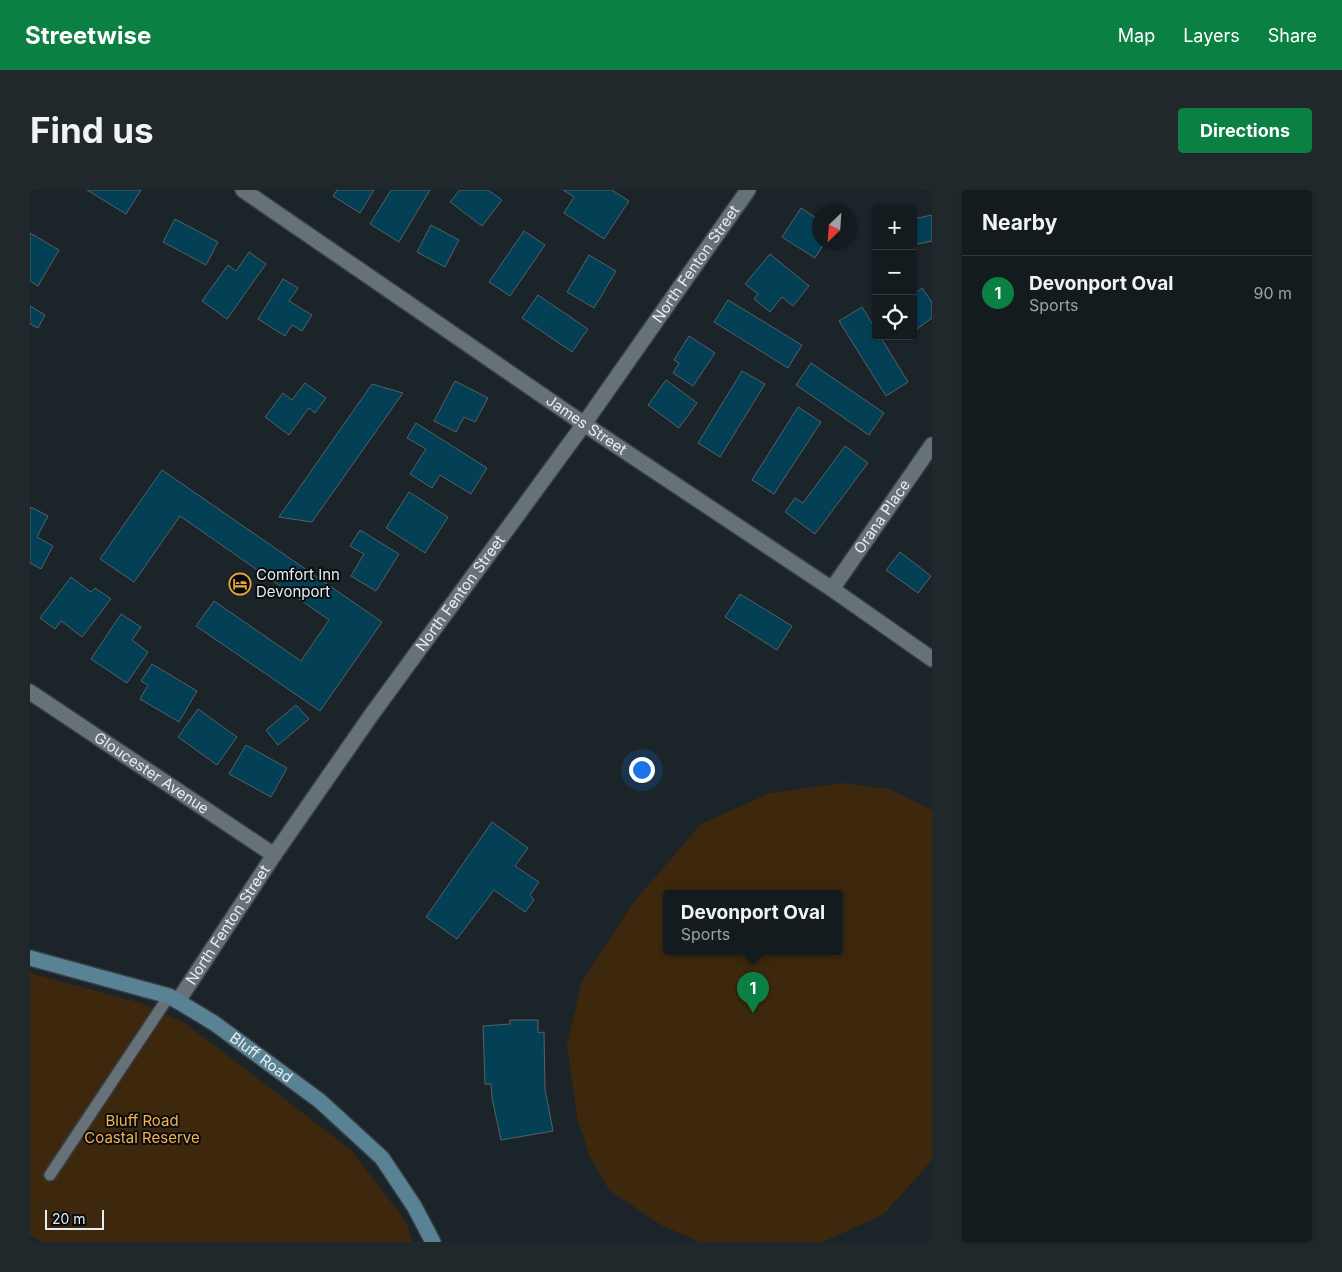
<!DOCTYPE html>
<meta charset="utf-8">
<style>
:root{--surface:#141b1f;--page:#21282c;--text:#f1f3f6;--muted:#9da1a4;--line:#33393d;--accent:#0b8043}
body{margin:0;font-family:Inter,sans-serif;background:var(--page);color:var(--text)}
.controls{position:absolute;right:15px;top:15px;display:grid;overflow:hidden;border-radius:5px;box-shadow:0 1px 4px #0004}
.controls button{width:45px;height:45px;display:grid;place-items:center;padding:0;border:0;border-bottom:1px solid var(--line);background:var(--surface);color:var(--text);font:25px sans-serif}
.compass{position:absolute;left:782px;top:15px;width:45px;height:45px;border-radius:50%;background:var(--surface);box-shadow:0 1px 4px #0004;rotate:205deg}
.scale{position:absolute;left:15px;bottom:12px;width:59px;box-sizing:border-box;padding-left:5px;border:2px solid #e6ecef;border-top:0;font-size:14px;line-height:18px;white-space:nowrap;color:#e6ecef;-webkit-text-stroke:4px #090d0f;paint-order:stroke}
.you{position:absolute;left:611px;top:579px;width:18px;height:18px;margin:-12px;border:4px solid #fff;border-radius:50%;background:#1a73e8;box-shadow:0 0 0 8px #1a73e833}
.badge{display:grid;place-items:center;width:32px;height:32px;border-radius:50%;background:var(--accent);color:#fff;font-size:16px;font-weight:700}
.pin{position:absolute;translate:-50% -41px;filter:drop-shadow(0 1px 2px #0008)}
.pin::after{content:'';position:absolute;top:26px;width:18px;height:15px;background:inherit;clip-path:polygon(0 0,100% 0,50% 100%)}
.popup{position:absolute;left:633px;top:700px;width:180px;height:65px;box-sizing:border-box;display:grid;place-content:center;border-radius:5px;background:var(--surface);filter:drop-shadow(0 1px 4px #0005);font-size:16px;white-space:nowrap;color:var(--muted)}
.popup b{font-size:19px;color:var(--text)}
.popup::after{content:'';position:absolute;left:50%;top:100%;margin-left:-10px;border:10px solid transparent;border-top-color:var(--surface)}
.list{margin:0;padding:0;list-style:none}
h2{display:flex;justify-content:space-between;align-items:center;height:65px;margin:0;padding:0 20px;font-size:21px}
h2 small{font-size:16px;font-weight:400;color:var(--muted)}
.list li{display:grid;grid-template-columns:32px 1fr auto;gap:15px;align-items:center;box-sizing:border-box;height:75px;padding:0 20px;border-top:1px solid var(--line)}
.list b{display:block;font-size:19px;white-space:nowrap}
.list p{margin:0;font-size:16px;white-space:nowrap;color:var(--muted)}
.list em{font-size:16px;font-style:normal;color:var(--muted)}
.icon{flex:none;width:28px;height:28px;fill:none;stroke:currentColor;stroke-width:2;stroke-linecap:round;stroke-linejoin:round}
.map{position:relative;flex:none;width:902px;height:1052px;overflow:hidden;border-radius:5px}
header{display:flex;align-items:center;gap:30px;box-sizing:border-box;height:70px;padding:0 25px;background:var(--accent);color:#fff}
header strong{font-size:24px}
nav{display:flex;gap:28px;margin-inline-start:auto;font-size:18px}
.intro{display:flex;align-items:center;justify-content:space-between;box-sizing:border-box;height:120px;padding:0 30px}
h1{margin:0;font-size:35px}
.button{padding:12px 22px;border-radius:5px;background:var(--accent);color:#fff;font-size:18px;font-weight:700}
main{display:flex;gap:30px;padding:0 30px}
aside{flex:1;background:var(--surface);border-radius:5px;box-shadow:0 1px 4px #0004}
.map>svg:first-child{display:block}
</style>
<header>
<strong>Streetwise</strong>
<nav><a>Map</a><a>Layers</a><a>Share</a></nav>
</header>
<div class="intro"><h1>Find us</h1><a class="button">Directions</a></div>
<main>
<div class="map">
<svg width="902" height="1052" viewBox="0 0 902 1052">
<rect width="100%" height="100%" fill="#1b2429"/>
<g fill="#3d280d" fill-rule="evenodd">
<path d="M 812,593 L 859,599 L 902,620 L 902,970 L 854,1024 L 793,1052 L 670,1052 L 631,1035 L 579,1000 L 561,969 L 547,927 L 537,855 L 552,791 L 604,712 L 671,634 L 740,603 ZM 637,704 L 809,704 L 809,762 L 637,762 Z"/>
<polygon points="0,783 111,813 155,833 320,959 375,1030 383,1052 13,1052 0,1046"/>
</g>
<g fill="#034056" stroke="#556066">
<polygon points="57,0 111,0 96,24"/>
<polygon points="307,0 344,0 330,23 303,6"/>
<polygon points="361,0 400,0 369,52 340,34"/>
<polygon points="430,0 458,0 472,10 452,36 420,12"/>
<polygon points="533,0 582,0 599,11 574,49 534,23 544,7"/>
<polygon points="771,18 789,30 789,52 795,52 785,68 752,47"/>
<polygon points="902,25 902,51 883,55 883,29"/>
<polygon points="145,29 188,52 176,75 133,52"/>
<polygon points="401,35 429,50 415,77 387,62"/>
<polygon points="494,41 515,55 480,106 459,92"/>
<polygon points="0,43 29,60 8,96 0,91"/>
<polygon points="219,62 236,74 197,129 172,111 198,75 206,81"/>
<polygon points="740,64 779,96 763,116 752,107 740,122 724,109 728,104 715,94"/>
<polygon points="559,65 586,81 564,118 537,102"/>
<polygon points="253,89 268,98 259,111 282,125 272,141 262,135 255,146 228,129"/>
<polygon points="892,98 902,112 902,128 883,142 883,105"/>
<polygon points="508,105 558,139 542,162 492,128"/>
<polygon points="698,110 772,155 758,178 684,132"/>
<polygon points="0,116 15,125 8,138 0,134"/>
<polygon points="832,117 846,140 846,146 850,146 878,192 856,206 809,131"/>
<polygon points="659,146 685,163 663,196 643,183 649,173 644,170"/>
<polygon points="781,173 854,223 839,245 766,195"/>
<polygon points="712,181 735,194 690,267 668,253"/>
<polygon points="636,190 667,213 649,238 618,215"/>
<polygon points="425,191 458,208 445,232 434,227 426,242 404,231"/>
<polygon points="275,193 296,208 285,223 279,218 259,245 235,227 253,203 262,210"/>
<polygon points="342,194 373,203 282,332 249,327"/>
<polygon points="768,217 791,232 744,304 722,290"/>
<polygon points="386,233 457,278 441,304 410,285 402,298 380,284 396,259 377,248"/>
<polygon points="815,256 838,273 785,344 755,322 765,308 773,313"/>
<polygon points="132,280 352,432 290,521 166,436 184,411 271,471 299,430 150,326 104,392 70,369"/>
<polygon points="379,302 418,327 395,363 356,338"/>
<polygon points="1,317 18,326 7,347 23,356 11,379 0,373 0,319"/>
<polygon points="330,340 369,364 346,401 321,386 334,364 320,356"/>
<polygon points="870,362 901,386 888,403 856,380"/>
<polygon points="41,387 61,402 65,398 81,409 52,447 31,431 25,439 10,428"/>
<polygon points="710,404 762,436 747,460 695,427"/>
<polygon points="91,424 111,437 102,450 118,462 97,493 61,469"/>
<polygon points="122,474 167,501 149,532 110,509 118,495 111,491"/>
<polygon points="266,515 279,529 248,555 236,540"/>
<polygon points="168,519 207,547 187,575 148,547"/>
<polygon points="216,555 257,578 241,607 199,584"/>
<polygon points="462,632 498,658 485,676 509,692 500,705 504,710 495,722 464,700 427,749 396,727"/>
<polygon points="480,830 508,830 508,843 514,842 515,899 523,941 471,950 462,908 461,894 455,894 453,836 480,834"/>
</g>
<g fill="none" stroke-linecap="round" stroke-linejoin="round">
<g stroke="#363e43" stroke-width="14">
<polyline id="lane" points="20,985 139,806"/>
</g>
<g stroke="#363e43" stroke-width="18">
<g id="street">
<path id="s1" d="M 213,0 L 554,234 L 802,399 L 902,469"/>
<path id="s2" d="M 802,399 L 902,255"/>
<path id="s3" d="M 0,502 L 244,665"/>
<path id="s4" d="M 148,811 L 244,665 L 342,524 L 554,234 L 718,0"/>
</g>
</g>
<g stroke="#363e43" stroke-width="18">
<g id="secondary">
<path id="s5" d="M 0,768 L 139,806 L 184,833 L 290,911 L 352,968 L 384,1016 L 403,1052"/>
</g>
</g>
<use href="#lane" stroke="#677278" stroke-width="11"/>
<use href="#street" stroke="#677278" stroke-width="15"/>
<use href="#secondary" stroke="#598395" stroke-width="15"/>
</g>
<defs>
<g id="hotel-ring" transform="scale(1.125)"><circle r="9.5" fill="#090d0f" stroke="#f0a63f" stroke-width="1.5"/><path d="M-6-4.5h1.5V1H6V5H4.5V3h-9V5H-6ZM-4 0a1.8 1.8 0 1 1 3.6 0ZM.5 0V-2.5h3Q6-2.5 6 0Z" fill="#f0a63f"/></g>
</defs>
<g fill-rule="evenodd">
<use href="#hotel-ring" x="210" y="394"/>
</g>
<g text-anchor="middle" stroke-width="4" stroke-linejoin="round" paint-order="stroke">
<g font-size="15" fill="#e6ecef" stroke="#090d0f">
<text dy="5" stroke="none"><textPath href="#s4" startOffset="901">North Fenton Street</textPath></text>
<text dy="5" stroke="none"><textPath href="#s1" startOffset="416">James Street</textPath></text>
<text dy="5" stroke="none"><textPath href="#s2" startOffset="88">Orana Place</textPath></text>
<text dy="5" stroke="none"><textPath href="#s4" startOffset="496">North Fenton Street</textPath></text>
<text dy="5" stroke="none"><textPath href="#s3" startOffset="146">Gloucester Avenue</textPath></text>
<text dy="5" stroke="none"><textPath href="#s4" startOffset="91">North Fenton Street</textPath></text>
<text dy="5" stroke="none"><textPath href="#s5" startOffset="255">Bluff Road</textPath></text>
</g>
<g font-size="15" fill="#e6ecef" stroke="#090d0f" text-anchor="start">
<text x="226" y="390">Comfort Inn<tspan x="226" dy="17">Devonport</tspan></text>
</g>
<g font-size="15" fill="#fab04c" stroke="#090d0f">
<text x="112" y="936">Bluff Road<tspan x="112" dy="17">Coastal Reserve</tspan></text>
</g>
</g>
</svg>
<div class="controls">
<button>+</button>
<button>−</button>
<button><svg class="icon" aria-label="locate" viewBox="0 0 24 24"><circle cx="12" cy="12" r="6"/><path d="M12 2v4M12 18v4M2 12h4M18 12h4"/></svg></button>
</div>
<svg class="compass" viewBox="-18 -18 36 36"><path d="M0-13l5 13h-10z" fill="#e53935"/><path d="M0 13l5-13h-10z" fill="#9da1a4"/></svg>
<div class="scale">20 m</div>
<div class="you"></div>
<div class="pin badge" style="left:723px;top:823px">1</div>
<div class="popup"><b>Devonport Oval</b>Sports</div>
</div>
<aside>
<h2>Nearby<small></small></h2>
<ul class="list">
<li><span class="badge">1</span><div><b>Devonport Oval</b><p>Sports</p></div><em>90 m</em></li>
</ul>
</aside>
</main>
